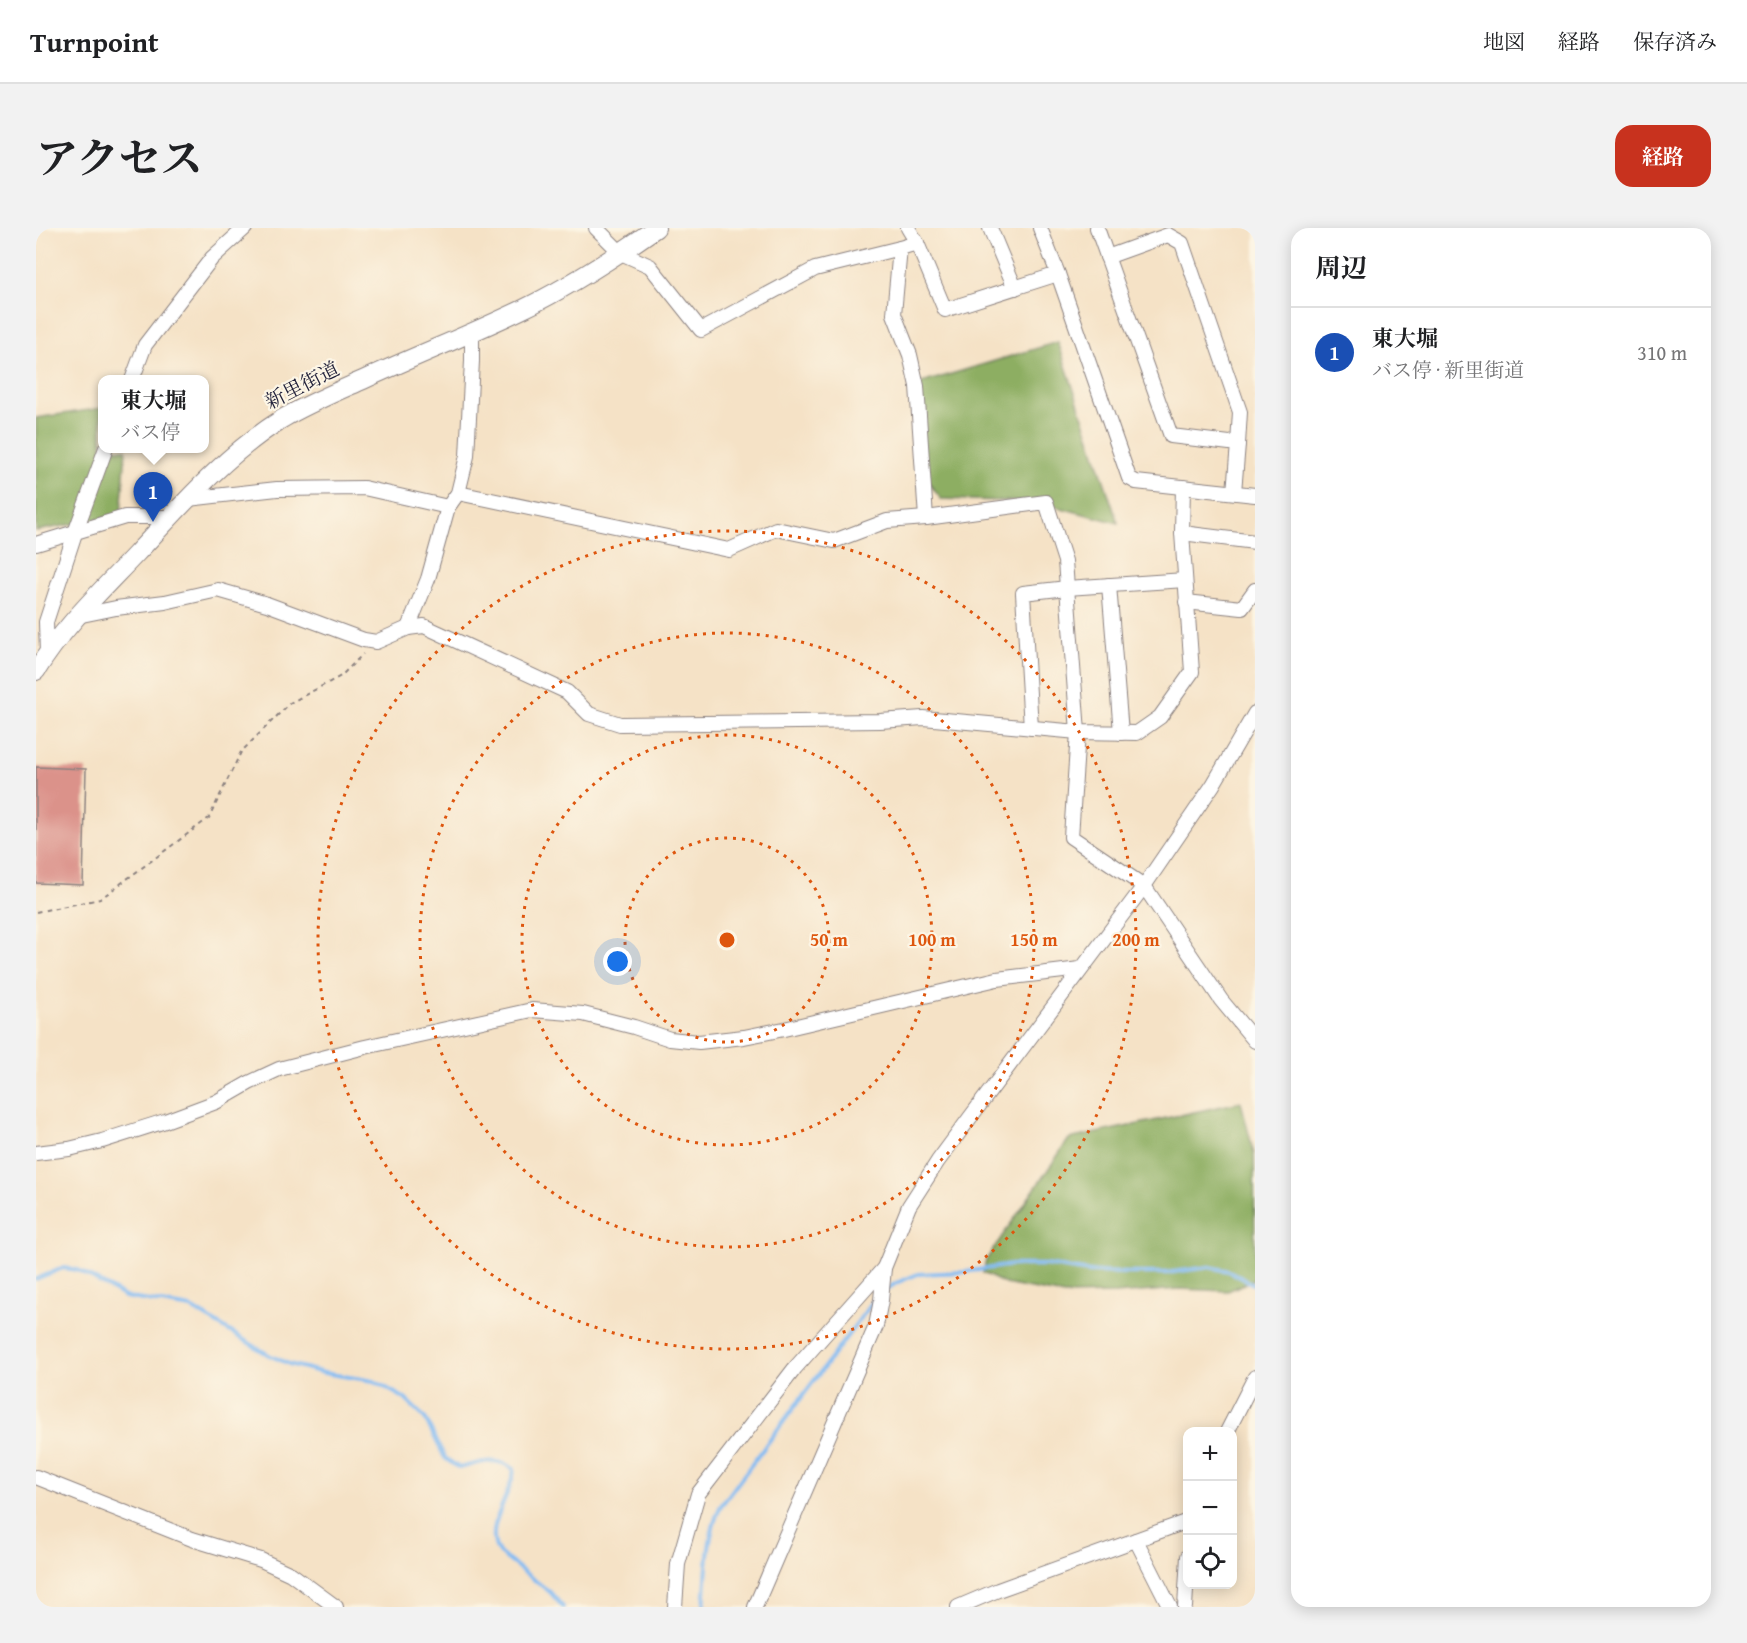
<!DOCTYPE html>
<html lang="ja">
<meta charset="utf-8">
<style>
:root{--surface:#fff;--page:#f2f2f2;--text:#202124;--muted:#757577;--line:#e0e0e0;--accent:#c8321e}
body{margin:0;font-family:"Gentium Book Plus","Noto Serif JP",serif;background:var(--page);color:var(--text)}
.controls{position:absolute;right:18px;bottom:18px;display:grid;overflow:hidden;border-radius:12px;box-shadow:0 3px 15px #0003}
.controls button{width:54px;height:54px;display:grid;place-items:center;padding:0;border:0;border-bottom:2px solid var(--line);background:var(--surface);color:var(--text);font:30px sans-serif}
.you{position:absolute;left:582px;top:734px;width:21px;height:21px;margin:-15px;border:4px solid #fff;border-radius:50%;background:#1a73e8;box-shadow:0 0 0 9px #1a73e833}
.badge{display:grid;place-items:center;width:39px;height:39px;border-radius:50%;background:var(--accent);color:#fff;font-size:20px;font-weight:700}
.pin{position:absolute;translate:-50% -50px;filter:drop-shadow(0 2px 3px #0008)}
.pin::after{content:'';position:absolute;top:32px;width:21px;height:18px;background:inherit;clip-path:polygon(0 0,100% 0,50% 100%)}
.popup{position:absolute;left:62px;top:147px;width:111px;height:78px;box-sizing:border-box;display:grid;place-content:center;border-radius:12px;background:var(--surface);filter:drop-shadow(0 2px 4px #0005);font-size:20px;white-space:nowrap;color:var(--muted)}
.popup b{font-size:22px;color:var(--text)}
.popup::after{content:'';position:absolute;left:50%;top:100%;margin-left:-12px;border:12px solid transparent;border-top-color:var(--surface)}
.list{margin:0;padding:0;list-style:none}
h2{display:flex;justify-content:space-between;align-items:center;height:78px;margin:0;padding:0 24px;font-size:26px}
h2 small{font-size:20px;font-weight:400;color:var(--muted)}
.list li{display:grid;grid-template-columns:39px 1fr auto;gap:18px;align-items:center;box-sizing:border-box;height:90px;padding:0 24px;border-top:2px solid var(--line)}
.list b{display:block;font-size:22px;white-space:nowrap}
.list p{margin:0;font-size:20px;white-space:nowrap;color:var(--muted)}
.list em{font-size:20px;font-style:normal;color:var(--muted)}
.icon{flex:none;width:33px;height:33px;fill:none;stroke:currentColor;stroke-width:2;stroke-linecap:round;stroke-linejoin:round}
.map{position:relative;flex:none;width:1219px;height:1379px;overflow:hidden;border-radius:18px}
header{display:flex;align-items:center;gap:36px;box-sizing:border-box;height:84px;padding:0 30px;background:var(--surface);border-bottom:2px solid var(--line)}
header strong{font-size:28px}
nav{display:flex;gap:33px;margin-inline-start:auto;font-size:21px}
.intro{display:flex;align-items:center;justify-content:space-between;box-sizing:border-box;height:144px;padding:0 36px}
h1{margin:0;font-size:42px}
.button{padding:15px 27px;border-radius:18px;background:var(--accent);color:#fff;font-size:21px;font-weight:700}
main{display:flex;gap:36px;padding:0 36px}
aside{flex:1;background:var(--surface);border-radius:18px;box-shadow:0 3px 15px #0003}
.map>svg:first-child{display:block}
</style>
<header>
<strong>Turnpoint</strong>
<nav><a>地図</a><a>経路</a><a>保存済み</a></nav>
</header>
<div class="intro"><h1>アクセス</h1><a class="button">経路</a></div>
<main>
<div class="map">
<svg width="1219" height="1379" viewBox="0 0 1219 1379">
<rect width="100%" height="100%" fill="#fcf5e5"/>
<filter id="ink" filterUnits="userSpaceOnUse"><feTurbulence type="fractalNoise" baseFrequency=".0167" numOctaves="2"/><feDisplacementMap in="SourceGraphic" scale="12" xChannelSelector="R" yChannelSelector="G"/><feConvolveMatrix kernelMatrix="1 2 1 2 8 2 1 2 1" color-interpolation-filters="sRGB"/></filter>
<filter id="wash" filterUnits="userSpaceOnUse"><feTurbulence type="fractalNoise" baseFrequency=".008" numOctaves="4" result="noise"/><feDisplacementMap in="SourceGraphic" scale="24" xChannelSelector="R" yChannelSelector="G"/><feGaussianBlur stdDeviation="1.35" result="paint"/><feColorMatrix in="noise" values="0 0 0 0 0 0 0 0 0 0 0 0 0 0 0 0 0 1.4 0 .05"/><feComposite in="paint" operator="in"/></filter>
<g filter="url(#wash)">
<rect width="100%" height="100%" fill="#f5e2c6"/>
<g fill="#8dae62" stroke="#58684e" stroke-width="1.5">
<polygon points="1022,114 1082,295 1002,274 905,271 883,242 882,156"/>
<polygon points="66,180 66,220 90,221 85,287 0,303 0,190"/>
<polygon points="1205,874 1218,926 1219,1051 1192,1063 1143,1061 1079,1066 1028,1067 969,1056 947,1045 950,1032 965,1010 1033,911"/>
</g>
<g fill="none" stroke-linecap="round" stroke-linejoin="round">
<g stroke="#82bbf3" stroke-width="4">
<path d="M 0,1051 L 27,1040 L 42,1042 L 89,1069 L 155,1080 L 233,1127 L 253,1136 L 288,1145 L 338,1153 L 368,1170 L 389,1190 L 409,1230 L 423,1240 C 444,1235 459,1228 478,1241 C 476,1268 446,1299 463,1325 L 514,1364 L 527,1379"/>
<polyline points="850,1062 860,1055 882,1046 928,1044 976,1037 1010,1037 1054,1044 1094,1045 1130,1045 1173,1039 1193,1043 1219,1057"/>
<path d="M 668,1379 C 671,1345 670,1311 684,1279 L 841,1068"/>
</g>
</g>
<g id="blocks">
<polygon fill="#db928a" points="0,539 50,541 47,657 0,655"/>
</g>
</g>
<g filter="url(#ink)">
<use href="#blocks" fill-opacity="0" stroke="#8c8280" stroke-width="1.5"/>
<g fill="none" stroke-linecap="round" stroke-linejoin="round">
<g stroke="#8c8280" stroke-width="16">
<g id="minor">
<polyline points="560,0 585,25 614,38 665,102 779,41 864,20"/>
<polyline points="872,0 881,15 909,82 1022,46"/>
<polyline points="954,0 979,60"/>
<polyline points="1004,0 1022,46 1093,250 1100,254 1219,267"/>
<polyline points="1061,0 1135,208 1202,216 1198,264"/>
<polyline points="881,15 864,20 858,86 874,127 881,158 890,290"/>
<polyline points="1071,29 1132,7 1146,15 1204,184 1202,216"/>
<polyline points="96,152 109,117 176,30 209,0"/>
<polyline points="422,265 693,322 740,301 798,313 851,293 890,290 1010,274 1029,333 1042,504 1035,609 1108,658 1185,772 1219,813"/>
<polyline points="152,271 241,261 328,260 412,279"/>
<polyline points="1146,305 1219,314"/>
<polyline points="0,316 89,289 135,289"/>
<polyline points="1073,357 1085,505"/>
<polyline points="1150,374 1206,380 1219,362"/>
<polyline points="41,388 80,380 129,374 182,362 231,376 328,412 340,414 372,400 388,398 531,464 553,486 584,496 844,493 887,490 1042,504 1101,505 1124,489 1156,444 1146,305 1147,259"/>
<polyline points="372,400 392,351 412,279 422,265 431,228 436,133 436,103"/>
<polyline points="11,425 10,394 40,302 70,220"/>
<polyline points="995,500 987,365 1031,360 1149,352"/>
<polyline points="0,925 33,921 66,913 129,893 180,874 213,855 243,841 329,819 496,782 547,786 598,799 634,811 663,814 708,809 748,801 961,751 1044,741"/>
<polyline points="1191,1204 1219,1149"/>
<polyline points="0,1249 156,1311 225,1332 255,1346 300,1379"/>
<polyline points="1100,1312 1134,1379"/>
<polyline points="639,1379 642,1336 662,1266 759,1140 848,1040"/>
<polyline points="719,1379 840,1098 845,1072 848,1040 873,978 902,933 933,891 1108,658 1177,557 1219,485"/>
<polyline points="922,1379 962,1362 1152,1293"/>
<polyline points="1149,1379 1152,1328"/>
</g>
</g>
<g stroke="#8c8280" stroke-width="20">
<path id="major" d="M 0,443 C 27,399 65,363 100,326 C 145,278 189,227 246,191 C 271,176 300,164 327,152 C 379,128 433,107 485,82 C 533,59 576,31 620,0"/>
</g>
<polyline stroke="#8c8280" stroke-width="2" stroke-dasharray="4.5 4.5" stroke-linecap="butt" points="0,684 64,671 173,590 205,524 254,475 305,448 327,426"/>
<use href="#minor" stroke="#fff" stroke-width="14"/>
<use href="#major" stroke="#fff" stroke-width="18"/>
</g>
</g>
<g fill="none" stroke="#de560e" stroke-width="3" stroke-dasharray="3 6">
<circle cx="691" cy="712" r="102"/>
<circle cx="691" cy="712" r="205"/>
<circle cx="691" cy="712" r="307"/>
<circle cx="691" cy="712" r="409"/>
</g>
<g text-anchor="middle" stroke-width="4.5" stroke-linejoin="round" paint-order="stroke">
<g font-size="20" fill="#22223b" stroke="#fcf5e5">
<text transform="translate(266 157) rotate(-27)" y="7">新里街道</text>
</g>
</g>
<circle cx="691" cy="712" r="9" fill="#de560e" stroke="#fcf5e5" stroke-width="3"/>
<g font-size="18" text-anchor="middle" font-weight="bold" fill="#de560e" stroke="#fcf5e5" stroke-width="4.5" stroke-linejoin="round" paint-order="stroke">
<text x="793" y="718">50 m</text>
<text x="896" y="718">100 m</text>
<text x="998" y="718">150 m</text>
<text x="1100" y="718">200 m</text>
</g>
</svg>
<div class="controls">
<button>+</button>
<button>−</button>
<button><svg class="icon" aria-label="locate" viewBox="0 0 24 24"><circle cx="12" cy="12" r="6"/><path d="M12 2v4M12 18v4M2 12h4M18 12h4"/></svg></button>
</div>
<div class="you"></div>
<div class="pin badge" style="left:117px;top:294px;background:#1a4fb4">1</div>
<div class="popup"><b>東大堀</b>バス停</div>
</div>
<aside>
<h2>周辺<small></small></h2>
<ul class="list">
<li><span class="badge" style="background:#1a4fb4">1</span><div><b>東大堀</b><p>バス停 · 新里街道</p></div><em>310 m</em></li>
</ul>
</aside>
</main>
